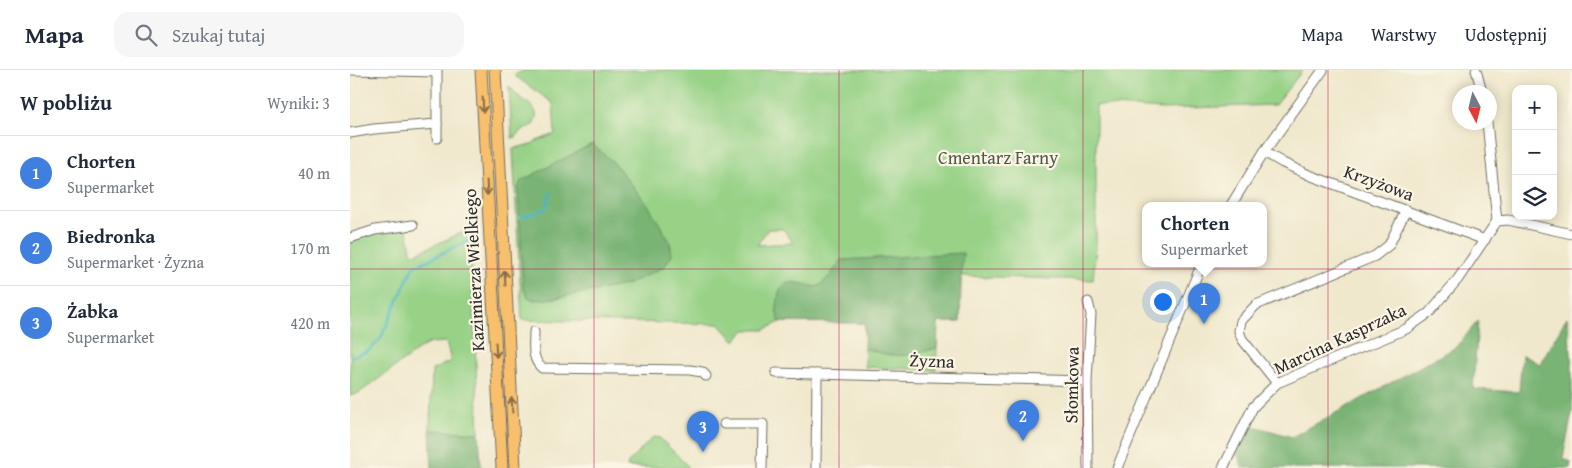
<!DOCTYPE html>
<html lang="pl">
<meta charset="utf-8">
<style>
:root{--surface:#fff;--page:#f6f6f7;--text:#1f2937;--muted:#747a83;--line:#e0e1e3;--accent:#b45309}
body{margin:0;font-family:"Gentium Book Plus",serif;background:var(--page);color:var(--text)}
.controls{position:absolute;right:15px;top:15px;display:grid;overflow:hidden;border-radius:10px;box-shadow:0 2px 12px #0003}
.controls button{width:45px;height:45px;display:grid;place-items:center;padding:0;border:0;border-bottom:1px solid var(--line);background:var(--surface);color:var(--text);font:25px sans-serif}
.compass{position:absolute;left:1102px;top:15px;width:45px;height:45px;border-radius:50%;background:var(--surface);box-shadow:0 2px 12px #0003;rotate:173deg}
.you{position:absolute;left:812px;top:231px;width:18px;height:18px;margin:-12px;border:4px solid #fff;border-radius:50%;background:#1a73e8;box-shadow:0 0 0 8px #1a73e833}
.badge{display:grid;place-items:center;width:32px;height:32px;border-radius:50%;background:var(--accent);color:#fff;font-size:16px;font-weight:700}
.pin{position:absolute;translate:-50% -41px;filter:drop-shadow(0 1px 2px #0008)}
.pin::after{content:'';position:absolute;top:26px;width:18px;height:15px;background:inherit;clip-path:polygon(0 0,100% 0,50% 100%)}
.popup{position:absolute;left:792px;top:132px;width:125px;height:65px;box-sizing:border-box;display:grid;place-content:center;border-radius:10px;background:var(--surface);filter:drop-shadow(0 1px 4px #0005);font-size:16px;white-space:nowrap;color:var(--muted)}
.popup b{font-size:19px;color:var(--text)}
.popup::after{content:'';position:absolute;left:50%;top:100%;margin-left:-10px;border:10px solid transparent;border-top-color:var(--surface)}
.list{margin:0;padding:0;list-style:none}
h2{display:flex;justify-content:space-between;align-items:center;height:65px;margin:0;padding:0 20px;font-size:21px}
h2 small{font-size:16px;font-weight:400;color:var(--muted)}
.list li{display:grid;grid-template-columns:32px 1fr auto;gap:15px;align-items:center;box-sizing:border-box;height:75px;padding:0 20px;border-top:1px solid var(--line)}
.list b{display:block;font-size:19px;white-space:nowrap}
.list p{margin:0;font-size:16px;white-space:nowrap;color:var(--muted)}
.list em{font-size:16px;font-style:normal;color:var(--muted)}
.icon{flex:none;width:28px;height:28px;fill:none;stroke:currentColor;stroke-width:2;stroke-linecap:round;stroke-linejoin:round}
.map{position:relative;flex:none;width:1222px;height:398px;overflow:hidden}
header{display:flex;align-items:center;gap:30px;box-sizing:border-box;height:70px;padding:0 25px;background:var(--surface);border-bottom:1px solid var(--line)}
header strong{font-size:24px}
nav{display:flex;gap:28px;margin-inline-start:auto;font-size:18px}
.search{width:350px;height:45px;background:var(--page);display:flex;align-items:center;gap:12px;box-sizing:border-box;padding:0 18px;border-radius:15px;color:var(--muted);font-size:19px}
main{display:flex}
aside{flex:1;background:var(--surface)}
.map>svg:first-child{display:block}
</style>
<header>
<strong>Mapa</strong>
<div class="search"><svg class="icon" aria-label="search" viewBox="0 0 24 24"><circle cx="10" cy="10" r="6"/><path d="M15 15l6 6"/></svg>Szukaj tutaj</div>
<nav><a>Mapa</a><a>Warstwy</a><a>Udostępnij</a></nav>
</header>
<main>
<aside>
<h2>W pobliżu<small>Wyniki: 3</small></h2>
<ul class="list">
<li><span class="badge" style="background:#3f7fe0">1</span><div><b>Chorten</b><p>Supermarket</p></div><em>40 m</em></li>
<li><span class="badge" style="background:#3f7fe0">2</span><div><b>Biedronka</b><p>Supermarket · Żyzna</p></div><em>170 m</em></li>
<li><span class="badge" style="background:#3f7fe0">3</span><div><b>Żabka</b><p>Supermarket</p></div><em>420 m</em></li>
</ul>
</aside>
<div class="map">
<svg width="1222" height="398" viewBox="0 0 1222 398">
<rect width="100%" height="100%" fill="#fcf5e5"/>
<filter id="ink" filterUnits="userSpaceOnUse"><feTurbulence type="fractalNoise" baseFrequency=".02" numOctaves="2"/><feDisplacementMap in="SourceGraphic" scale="10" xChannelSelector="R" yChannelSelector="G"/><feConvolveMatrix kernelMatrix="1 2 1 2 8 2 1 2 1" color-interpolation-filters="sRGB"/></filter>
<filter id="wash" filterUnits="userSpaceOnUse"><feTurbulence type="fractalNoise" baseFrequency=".0096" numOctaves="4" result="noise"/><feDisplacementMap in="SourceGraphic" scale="20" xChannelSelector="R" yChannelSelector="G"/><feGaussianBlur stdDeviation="1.12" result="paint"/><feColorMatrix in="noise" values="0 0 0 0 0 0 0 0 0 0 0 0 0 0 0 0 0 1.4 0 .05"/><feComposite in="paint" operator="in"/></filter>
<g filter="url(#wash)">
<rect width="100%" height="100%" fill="#efe8cc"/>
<g fill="#97d287" stroke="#617e59" fill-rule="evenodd">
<path d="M 176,0 L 953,0 L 925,35 L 813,39 L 746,35 L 746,177 L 743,210 L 611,206 L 610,252 L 588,252 L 586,300 L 515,297 L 515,253 L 430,252 L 414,260 L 395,260 L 385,271 L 369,254 L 172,250 L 163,79 L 177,75 L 177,76 L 184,73 L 184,72 L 205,64 L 203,33 L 165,6 L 166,4 ZM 418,159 L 433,159 L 443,173 L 407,175 Z"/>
<path d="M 159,16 C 163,19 164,23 168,26 C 178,34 193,39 183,55 L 169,62 L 166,67 L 162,68 Z"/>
<polygon points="56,156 62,185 120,159 129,363 80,360 82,300 101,291 96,272 80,273 72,277 9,323 0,326 0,168"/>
<polygon points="303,367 310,368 338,396 336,398 277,397 278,393"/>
</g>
<g fill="#79b474" stroke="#527050">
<polygon points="242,74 264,93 298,135 320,172 322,185 314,197 276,215 206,228 184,230 178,227 173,218 168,118 171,111"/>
<path d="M 613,183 L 611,206 L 610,252 L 588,252 L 587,278 C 555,287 546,289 514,278 L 515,253 L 430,252 C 425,242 427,239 428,228 C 431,204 450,214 467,217 L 476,210 L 492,190 Z"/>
<polygon points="1217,247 1222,293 1222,343 1213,388 1221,392 1220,398 892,398 891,392 887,384 904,356 942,367 1106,277 1128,251 1123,319 1169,322 1172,285 1190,294"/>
<polygon points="80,360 129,363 131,398 82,398"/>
</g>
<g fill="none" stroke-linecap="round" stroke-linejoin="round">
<g stroke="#47b6bf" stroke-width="2.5">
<polyline points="171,147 186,143 196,138 201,122"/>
<polyline points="0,287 18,281 30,270 63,197 122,169"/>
</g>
</g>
</g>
<g filter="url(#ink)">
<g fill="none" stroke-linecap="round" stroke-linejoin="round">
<g stroke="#706d63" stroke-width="11">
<g id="minor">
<polyline points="0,0 86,2"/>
<polyline points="1126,0 1132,22"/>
<polyline points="1137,52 1147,151"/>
<polyline points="87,54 87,68"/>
<polyline points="0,63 24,59 87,54 87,0"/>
<polyline points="914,82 933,93 959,105 1135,170"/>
<polyline points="881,135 914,82 973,0"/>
<polyline points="1147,151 1158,150 1222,164"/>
<polyline points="0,168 25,160 63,155"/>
<path d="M 184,262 C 184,275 181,289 192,298 L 340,300 L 352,302 L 356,306"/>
<polyline points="426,303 737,311"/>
<polyline points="927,313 892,269 889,261 891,251 906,235 1025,186 1039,175 1056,140"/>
<polyline points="374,354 413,354 412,398"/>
<polyline points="466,398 467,304"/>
<polyline points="738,398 737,311 741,244 738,232"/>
<polyline points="767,398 852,193"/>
<polyline points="873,398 903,337 927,313 1056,259 1079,243 1108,209 1147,151"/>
</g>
</g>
<g stroke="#706d63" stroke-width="13">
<g id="major">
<polyline points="131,0 152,398"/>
<polyline points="145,0 165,398"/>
</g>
</g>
<use href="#minor" stroke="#fff" stroke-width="9"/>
<use href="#major" stroke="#f8bf6c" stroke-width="11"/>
</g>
<defs><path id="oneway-shaft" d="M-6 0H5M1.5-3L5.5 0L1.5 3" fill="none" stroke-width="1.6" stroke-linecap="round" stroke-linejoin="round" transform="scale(1.25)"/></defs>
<g stroke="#876e48">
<use href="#oneway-shaft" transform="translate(133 35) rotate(87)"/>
<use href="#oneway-shaft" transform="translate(137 118) rotate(87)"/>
<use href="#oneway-shaft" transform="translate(155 208) rotate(-93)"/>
<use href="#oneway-shaft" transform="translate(146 280) rotate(87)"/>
<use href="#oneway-shaft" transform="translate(162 335) rotate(-93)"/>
</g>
</g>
<path fill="none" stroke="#c2185b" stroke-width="1" stroke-opacity="0.55" d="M 244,0 L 244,398M 489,0 L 489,398M 733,0 L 733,398M 978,0 L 978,398M 0,199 L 1222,199"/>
<g text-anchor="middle" stroke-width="4.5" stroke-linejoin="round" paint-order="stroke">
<g font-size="18" fill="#4b5d47" stroke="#fcf5e5">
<text x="648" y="94">Cmentarz Farny</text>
</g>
<g font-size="18" fill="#2b2b2b" stroke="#fcf5e5">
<text transform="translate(1029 113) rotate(20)" y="6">Krzyżowa</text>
<text transform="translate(124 200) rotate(-93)" y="6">Kazimierza Wielkiego</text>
<text transform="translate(990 269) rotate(-25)" y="6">Marcina Kasprzaka</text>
<text transform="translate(582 291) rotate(2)" y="6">Żyzna</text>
<text transform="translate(722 315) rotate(-89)" y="6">Słomkowa</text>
</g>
</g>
</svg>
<div class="controls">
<button>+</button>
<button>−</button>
<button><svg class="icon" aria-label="layers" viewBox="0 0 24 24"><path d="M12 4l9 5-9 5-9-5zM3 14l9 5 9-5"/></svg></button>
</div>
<svg class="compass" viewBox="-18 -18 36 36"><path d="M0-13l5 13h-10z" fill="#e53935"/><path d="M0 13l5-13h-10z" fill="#747a83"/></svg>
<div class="you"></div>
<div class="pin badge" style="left:854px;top:254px;background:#3f7fe0">1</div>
<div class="popup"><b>Chorten</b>Supermarket</div>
<div class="pin badge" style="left:673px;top:371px;background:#3f7fe0">2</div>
<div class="pin badge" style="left:353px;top:382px;background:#3f7fe0">3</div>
</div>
</main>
